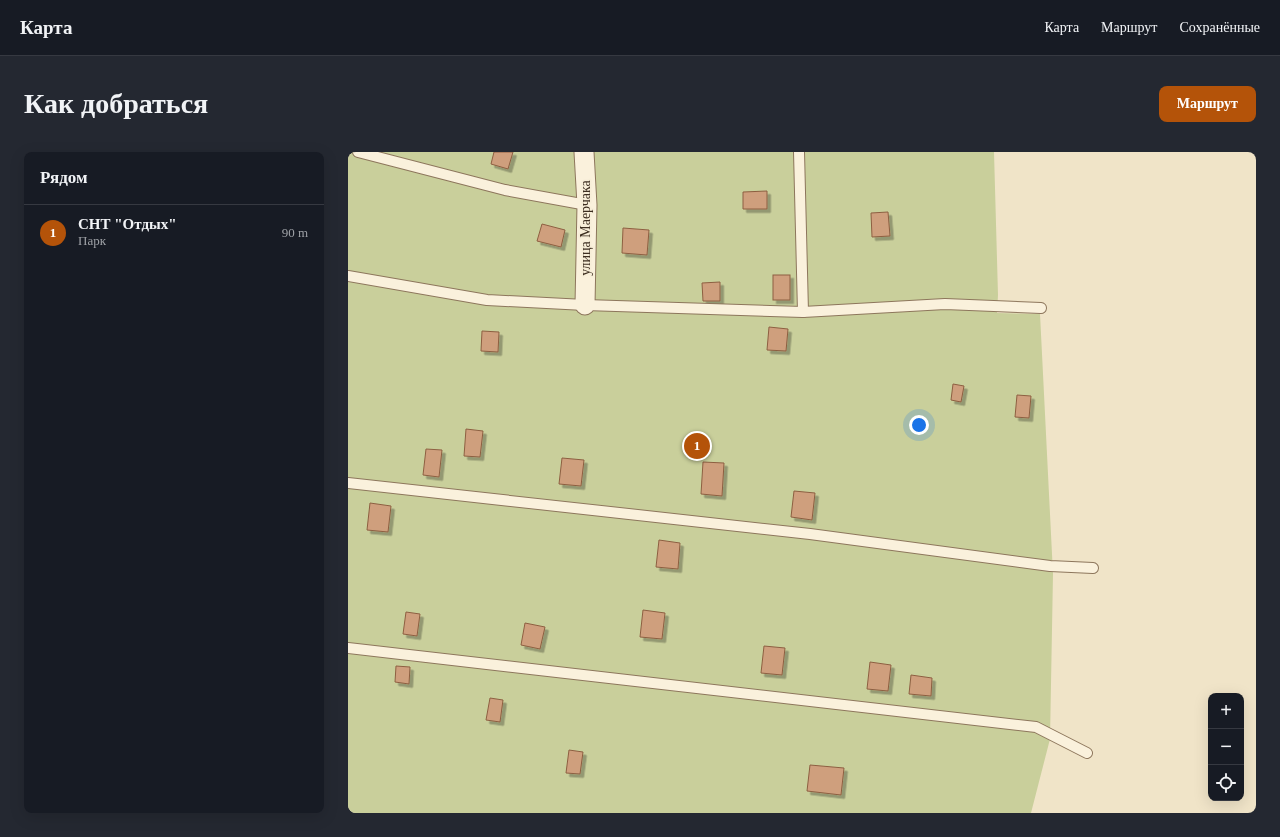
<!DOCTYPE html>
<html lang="ru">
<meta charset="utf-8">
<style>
:root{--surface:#171b24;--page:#242831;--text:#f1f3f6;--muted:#9ea1a6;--line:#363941;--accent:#b45309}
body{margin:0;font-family:"Times New Roman",serif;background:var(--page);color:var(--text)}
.controls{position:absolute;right:12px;bottom:12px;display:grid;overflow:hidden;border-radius:8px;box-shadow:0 4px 16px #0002}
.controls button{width:36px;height:36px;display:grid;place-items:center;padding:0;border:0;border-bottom:1px solid var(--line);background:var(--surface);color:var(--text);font:20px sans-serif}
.you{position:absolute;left:571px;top:273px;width:14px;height:14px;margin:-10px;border:3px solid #fff;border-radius:50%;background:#1a73e8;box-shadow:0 0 0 6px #1a73e833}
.badge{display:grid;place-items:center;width:26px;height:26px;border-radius:50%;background:var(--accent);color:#fff;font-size:13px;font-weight:700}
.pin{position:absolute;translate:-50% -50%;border:2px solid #fff;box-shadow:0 1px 4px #0006}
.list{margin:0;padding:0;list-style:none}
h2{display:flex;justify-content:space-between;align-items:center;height:52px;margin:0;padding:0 16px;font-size:17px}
h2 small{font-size:13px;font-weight:400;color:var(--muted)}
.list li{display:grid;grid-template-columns:26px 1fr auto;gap:12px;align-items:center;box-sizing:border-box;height:56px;padding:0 16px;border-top:1px solid var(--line)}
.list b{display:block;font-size:15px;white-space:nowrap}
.list p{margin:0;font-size:13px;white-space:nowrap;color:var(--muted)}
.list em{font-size:13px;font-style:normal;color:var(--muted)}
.icon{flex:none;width:22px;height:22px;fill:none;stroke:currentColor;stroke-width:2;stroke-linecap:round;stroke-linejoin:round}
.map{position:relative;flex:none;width:908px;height:661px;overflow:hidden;border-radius:8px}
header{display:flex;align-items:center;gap:24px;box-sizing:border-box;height:56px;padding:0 20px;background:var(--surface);border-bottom:1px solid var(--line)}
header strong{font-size:19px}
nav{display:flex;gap:22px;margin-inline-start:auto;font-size:14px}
.intro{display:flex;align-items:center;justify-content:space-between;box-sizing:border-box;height:96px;padding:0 24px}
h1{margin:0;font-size:28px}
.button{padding:10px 18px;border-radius:8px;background:var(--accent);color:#fff;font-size:14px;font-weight:700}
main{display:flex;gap:24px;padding:0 24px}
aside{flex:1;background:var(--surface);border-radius:8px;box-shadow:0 4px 16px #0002}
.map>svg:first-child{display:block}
</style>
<header>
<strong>Карта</strong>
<nav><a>Карта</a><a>Маршрут</a><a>Сохранённые</a></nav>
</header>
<div class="intro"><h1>Как добраться</h1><a class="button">Маршрут</a></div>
<main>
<aside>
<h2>Рядом<small></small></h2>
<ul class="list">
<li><span class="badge">1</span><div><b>СНТ &quot;Отдых&quot;</b><p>Парк</p></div><em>90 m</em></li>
</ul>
</aside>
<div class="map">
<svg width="908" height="661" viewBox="0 0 908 661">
<defs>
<filter id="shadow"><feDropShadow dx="3.5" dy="3.5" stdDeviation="0" flood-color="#0004"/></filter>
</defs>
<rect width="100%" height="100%" fill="#f0e4c8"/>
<polygon fill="#c9cf9b" points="0,0 646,0 650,143 649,161 692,162 705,422 702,587 683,661 0,661"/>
<g fill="#cf9f7d" stroke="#8d5f41" filter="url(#shadow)">
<polygon points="146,0 165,0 160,17 143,12"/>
<polygon points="419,39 419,57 395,57 395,40"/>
<polygon points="540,60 542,84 524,85 523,61"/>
<polygon points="194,72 217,78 213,95 189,89"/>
<polygon points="275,76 301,78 299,103 274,101"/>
<rect x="425" y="123" width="17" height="25"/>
<polygon points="372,130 372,149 355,149 354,131"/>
<polygon points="421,175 440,177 438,199 419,198"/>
<polygon points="134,179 151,180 150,200 133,199"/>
<polygon points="605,232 616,234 613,250 603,248"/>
<polygon points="669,243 683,244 681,266 667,265"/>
<polygon points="118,277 135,279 132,305 116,304"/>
<polygon points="78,297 94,298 91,325 75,323"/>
<polygon points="214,306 236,308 233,334 211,332"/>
<polygon points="355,310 376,311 374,344 353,342"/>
<polygon points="446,339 467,341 464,368 443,365"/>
<polygon points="22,351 43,354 40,380 19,378"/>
<polygon points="311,388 332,391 330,417 308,415"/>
<polygon points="295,458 317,461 314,487 292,485"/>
<polygon points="58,460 72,462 69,484 55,482"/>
<polygon points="177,471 197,475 192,497 173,493"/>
<polygon points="416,494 437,496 434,523 413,521"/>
<polygon points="522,510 543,513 540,539 519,537"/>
<polygon points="48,514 62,515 61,532 47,530"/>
<polygon points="563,523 584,526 583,544 561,542"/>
<polygon points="142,546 155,548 152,570 138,568"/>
<polygon points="221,598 235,600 232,622 218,621"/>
<polygon points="462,613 496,616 493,643 459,639"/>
</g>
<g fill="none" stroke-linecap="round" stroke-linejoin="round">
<g stroke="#8d765c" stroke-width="12">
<g id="lane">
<polyline points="10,0 157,38 239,53"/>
<polyline points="451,0 455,160"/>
<polyline points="0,124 139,148 237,153 455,160 597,152 693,156"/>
<polyline points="0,331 462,382 702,414 745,416"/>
<polyline points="0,496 688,575 739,601"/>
</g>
</g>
<g stroke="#8d765c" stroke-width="21">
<polyline id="street" points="236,0 239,53 237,153"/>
</g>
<use href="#lane" stroke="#faf1dc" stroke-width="10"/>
<use href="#street" stroke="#faf1dc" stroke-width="19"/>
</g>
<g text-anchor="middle" stroke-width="3.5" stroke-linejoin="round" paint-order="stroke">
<g font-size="14" fill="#3d2e20" stroke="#f7eed8">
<text transform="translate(237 76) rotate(-90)" y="5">улица Маерчака</text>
</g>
</g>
</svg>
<div class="controls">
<button>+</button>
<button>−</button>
<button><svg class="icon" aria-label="locate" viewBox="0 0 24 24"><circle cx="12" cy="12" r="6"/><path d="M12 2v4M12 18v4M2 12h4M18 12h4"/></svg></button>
</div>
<div class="you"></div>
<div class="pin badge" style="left:349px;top:294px">1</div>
</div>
</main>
